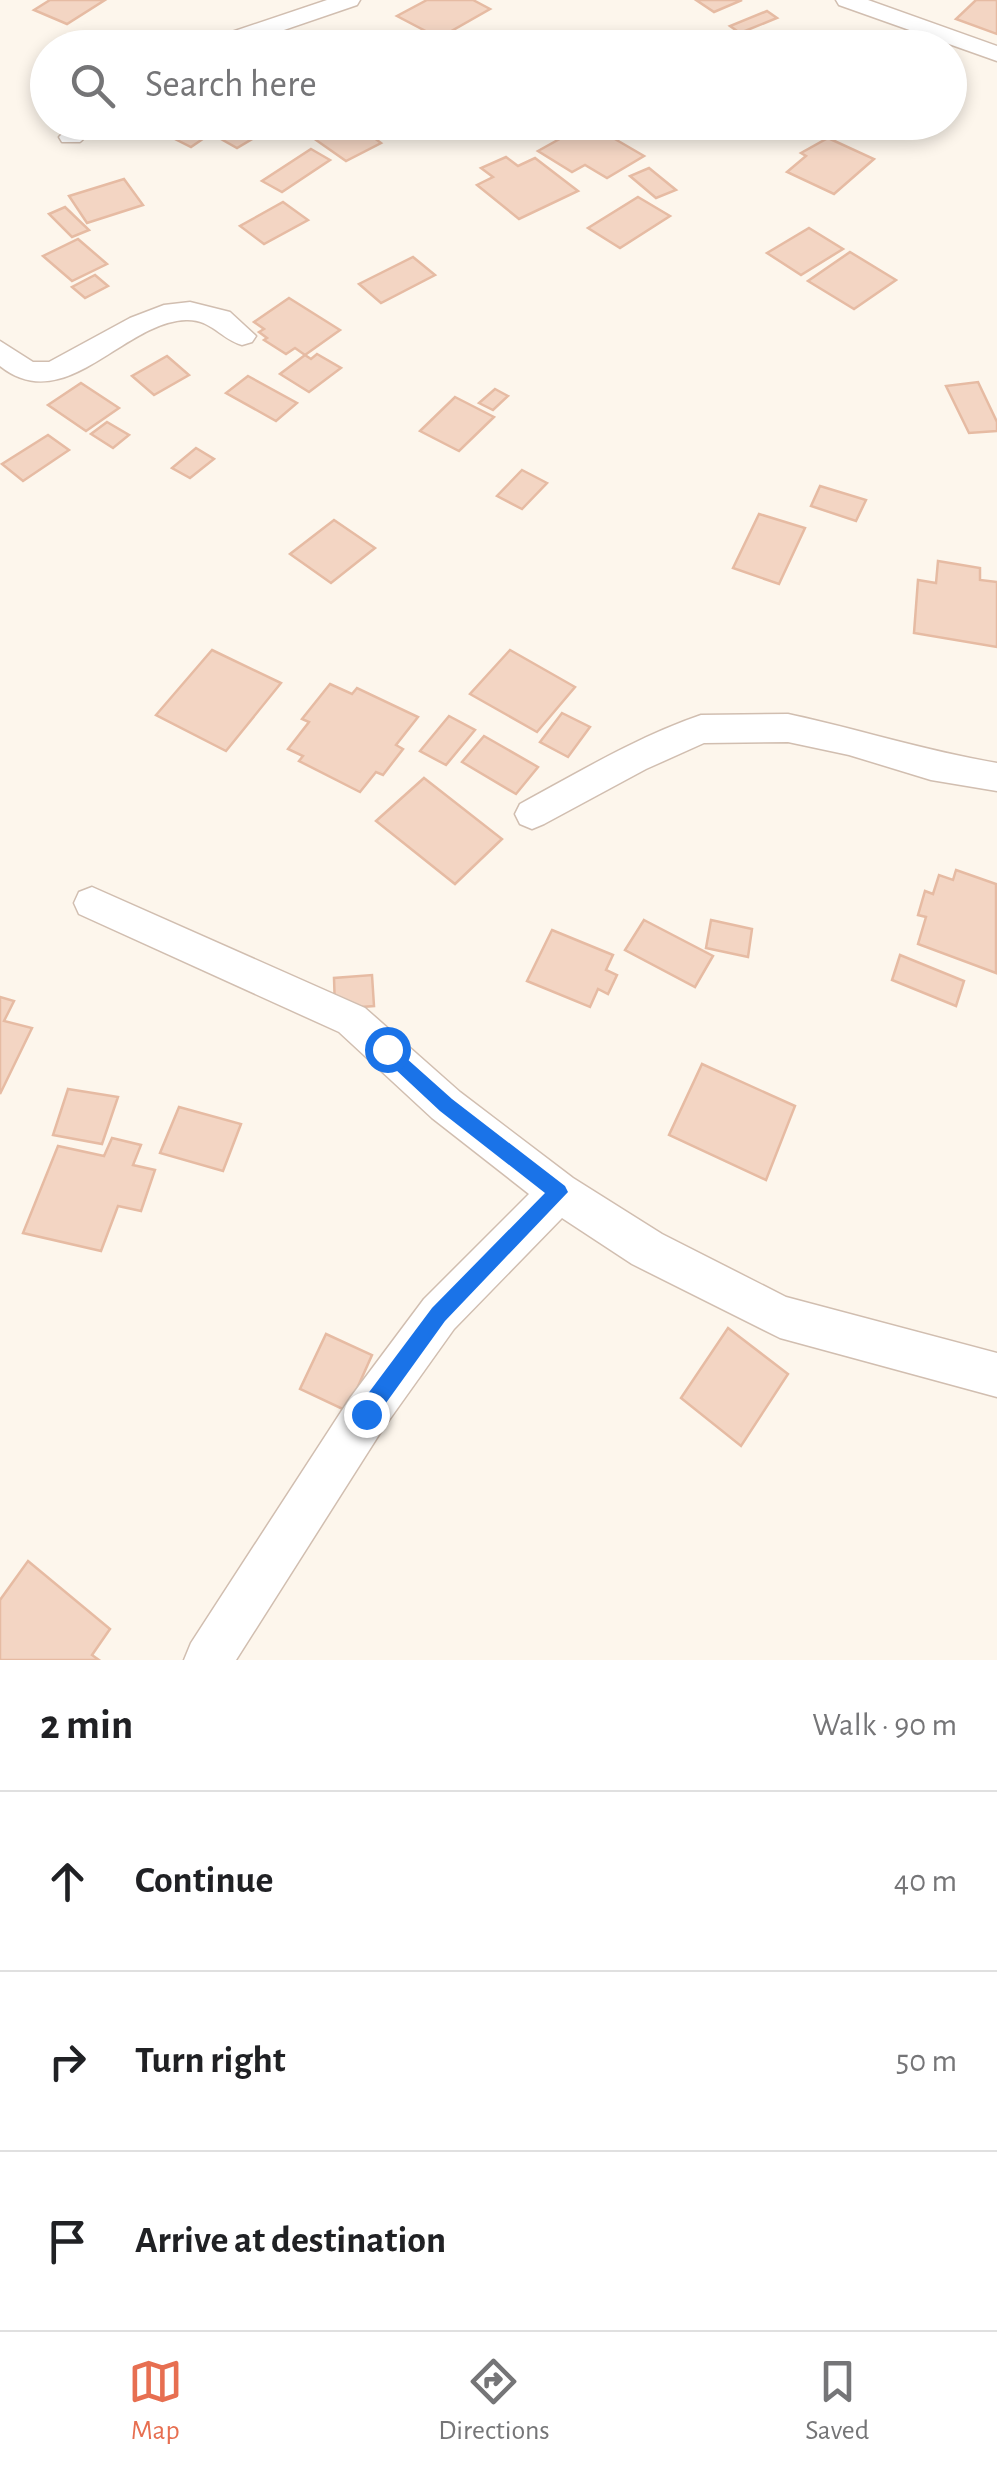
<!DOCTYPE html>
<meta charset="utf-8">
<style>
:root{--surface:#fff;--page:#f2f2f2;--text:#202124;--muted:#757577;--line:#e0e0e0;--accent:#e76f51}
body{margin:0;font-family:"Alegreya Sans",sans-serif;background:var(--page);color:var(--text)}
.stop{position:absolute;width:30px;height:30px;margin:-22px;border:8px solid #1a73e8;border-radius:50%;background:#fff}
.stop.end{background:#1a73e8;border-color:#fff;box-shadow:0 2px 10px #0008}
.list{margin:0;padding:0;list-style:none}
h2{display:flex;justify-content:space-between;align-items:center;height:130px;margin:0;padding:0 40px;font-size:42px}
h2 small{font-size:32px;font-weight:400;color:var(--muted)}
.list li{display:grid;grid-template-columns:65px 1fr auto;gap:30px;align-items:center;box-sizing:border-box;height:180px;padding:0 40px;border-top:2px solid var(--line)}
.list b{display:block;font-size:38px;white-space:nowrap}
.list em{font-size:32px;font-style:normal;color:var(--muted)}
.icon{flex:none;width:55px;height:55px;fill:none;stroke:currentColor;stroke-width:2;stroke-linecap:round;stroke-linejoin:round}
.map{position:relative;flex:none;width:997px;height:1660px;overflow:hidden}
.search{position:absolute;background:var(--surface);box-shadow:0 5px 15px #0003;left:30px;right:30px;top:30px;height:110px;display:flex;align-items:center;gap:25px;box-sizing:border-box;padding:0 35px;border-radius:55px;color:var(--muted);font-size:38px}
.sheet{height:670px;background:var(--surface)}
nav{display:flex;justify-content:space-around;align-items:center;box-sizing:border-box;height:140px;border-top:2px solid var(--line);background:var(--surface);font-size:28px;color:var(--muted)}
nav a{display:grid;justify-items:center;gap:5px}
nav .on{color:var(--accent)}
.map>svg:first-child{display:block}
</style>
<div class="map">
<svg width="997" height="1660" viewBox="0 0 997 1660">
<rect width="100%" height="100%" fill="#fdf6ec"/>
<g fill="#f3d5c3" stroke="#e6bba3" stroke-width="2.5">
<polygon points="50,0 105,0 67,24 34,10"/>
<polygon points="427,0 473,0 490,9 439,38 397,16"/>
<polygon points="696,0 742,0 714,12"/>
<polygon points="976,0 997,0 997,34 956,19"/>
<polygon points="767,11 777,18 740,33 730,26"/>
<polygon points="700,35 715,42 721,37 742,48 682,47"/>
<polygon points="226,122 234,126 217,138 210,134 191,147 145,124"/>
<polygon points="353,122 381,143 346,161 316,140"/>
<polygon points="243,126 259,135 237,148 221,139"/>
<polygon points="596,128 644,156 607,178 585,165 572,172 538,151 574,131 582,136"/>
<polygon points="828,138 874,159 834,194 787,172 806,156 801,153"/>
<polygon points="311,149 330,160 282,192 262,181"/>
<polygon points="506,157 518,166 535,158 578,191 519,219 477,185 493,177 481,168"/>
<polygon points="649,168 676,190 656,198 630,176"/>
<polygon points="124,179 143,205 87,223 69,196"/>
<polygon points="638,197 670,216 620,248 588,228"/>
<polygon points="283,202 308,220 264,244 240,226"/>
<polygon points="65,207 89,230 72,237 49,214"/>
<polygon points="809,228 843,249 801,275 767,253"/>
<polygon points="78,239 107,264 72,281 43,256"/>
<polygon points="850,252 896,280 854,309 808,281"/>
<polygon points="413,257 435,275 381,303 359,284"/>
<polygon points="95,275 108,286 85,298 72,287"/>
<polygon points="289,298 340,330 305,355 295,348 286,354 264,340 267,338 259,332 264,329 254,322"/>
<polygon points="317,354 341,368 309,392 280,374 305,355 311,359"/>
<polygon points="167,356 189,375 154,395 132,376"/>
<polygon points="248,376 297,403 276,421 226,393"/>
<polygon points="978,382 997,422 997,431 969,433 946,386"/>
<polygon points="81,383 119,408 86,431 48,405"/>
<polygon points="495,389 508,396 493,410 479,403"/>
<polygon points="455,397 494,417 459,451 420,431"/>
<polygon points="107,422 129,435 113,448 91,434"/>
<polygon points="48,435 69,450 23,481 2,464"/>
<polygon points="196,448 214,459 190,478 172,468"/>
<polygon points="522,470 547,483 522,509 497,496"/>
<polygon points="820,486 866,500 856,521 811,506"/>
<polygon points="759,514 805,528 779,584 733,568"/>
<polygon points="334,520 375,548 331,583 290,554"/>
<polygon points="938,561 980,568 980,580 997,582 997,647 914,633 918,580 936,583"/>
<polygon points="212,650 281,683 226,751 156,715"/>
<polygon points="510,650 575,687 537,732 470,694"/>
<polygon points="330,684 352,694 357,688 418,717 396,745 403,749 383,775 376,772 360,792 299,761 303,756 288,749 309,722 302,719"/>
<polygon points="562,713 590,727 568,757 540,742"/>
<polygon points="449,716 475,730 446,765 420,751"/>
<polygon points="484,736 538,767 516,794 462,762"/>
<polygon points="424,778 502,839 455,884 376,821"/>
<polygon points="956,870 996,884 996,973 918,944 926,917 918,915 925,891 933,894 939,875 953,880"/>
<polygon points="644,920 713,956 695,987 625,950"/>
<polygon points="711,920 752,929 748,957 706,948"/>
<polygon points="552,930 613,955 606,970 617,975 608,994 598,989 590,1007 527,981"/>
<polygon points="900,955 964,981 956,1006 892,980"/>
<polygon points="372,975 374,1006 335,1009 334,978"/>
<polygon points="0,997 14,1001 4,1021 32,1028 0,1094"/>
<polygon points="702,1064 795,1106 766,1180 669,1135"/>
<polygon points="68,1089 118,1097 102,1144 53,1135"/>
<polygon points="179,1107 241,1124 223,1171 160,1153"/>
<polygon points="112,1138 141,1145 133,1165 155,1170 141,1211 118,1206 101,1251 23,1233 58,1146 104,1156"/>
<polygon points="728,1328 788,1374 741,1446 681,1398"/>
<polygon points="326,1334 372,1355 347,1411 300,1389"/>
<polygon points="28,1561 110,1629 92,1655 99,1660 0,1660 0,1600"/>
</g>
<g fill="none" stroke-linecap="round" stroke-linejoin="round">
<g stroke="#d1beb0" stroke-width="3">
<g id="street">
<polygon points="327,0 360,0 357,5 231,48 196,48 199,43"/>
<polygon points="836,0 868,0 997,46 997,61 839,5"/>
<polygon points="74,122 102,122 80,142 62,142 59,137"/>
<path d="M 190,302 L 230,312 L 256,336 L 252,342 L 242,345 C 221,339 211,319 186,320 C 123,322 65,418 0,366 L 0,341 L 33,362 L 49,362 L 130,318 L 164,305 Z"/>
<path d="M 788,714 C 858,729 926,751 997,763 L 997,791 L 931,780 L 849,755 L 788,742 L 704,743 L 646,769 L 544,824 L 532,829 L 520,824 L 515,814 L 520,804 C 579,772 637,737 701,715 Z"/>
<polygon points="92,887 365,1008 460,1092 573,1178 662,1234 786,1297 997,1353 997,1397 780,1338 632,1264 562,1218 454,1329 382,1430 236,1660 184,1660 191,1643 350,1398 424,1299 529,1194 432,1118 339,1032 79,914 74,903 79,892"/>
</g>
</g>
<use href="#street" fill="#fff" fill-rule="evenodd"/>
</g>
<polygon fill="#1a73e8" points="387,1041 452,1099 565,1186 568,1192 445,1321 373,1421 366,1424 358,1421 358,1407 432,1308 545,1193 440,1111 380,1055 378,1049"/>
</svg>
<div class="stop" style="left:387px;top:1049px"></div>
<div class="stop end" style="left:366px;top:1414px"></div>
<div class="search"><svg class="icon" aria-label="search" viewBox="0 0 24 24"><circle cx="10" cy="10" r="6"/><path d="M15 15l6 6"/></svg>Search here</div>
</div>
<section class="sheet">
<h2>2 min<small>Walk · 90 m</small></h2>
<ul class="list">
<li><svg class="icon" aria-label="ahead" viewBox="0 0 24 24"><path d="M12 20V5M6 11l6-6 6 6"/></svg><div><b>Continue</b></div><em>40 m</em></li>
<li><svg class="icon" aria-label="right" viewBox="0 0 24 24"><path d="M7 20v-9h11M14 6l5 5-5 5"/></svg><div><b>Turn right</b></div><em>50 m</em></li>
<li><svg class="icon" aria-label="arrive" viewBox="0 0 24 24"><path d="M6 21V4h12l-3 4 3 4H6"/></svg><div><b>Arrive at destination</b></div></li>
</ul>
</section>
<nav>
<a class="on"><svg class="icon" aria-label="map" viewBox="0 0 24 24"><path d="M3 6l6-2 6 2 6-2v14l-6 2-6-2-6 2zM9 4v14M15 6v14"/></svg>Map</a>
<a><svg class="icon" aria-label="directions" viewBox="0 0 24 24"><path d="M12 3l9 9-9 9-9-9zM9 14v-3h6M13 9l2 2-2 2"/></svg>Directions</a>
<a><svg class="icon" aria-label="saved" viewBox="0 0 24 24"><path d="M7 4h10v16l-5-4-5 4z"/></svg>Saved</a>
</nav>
